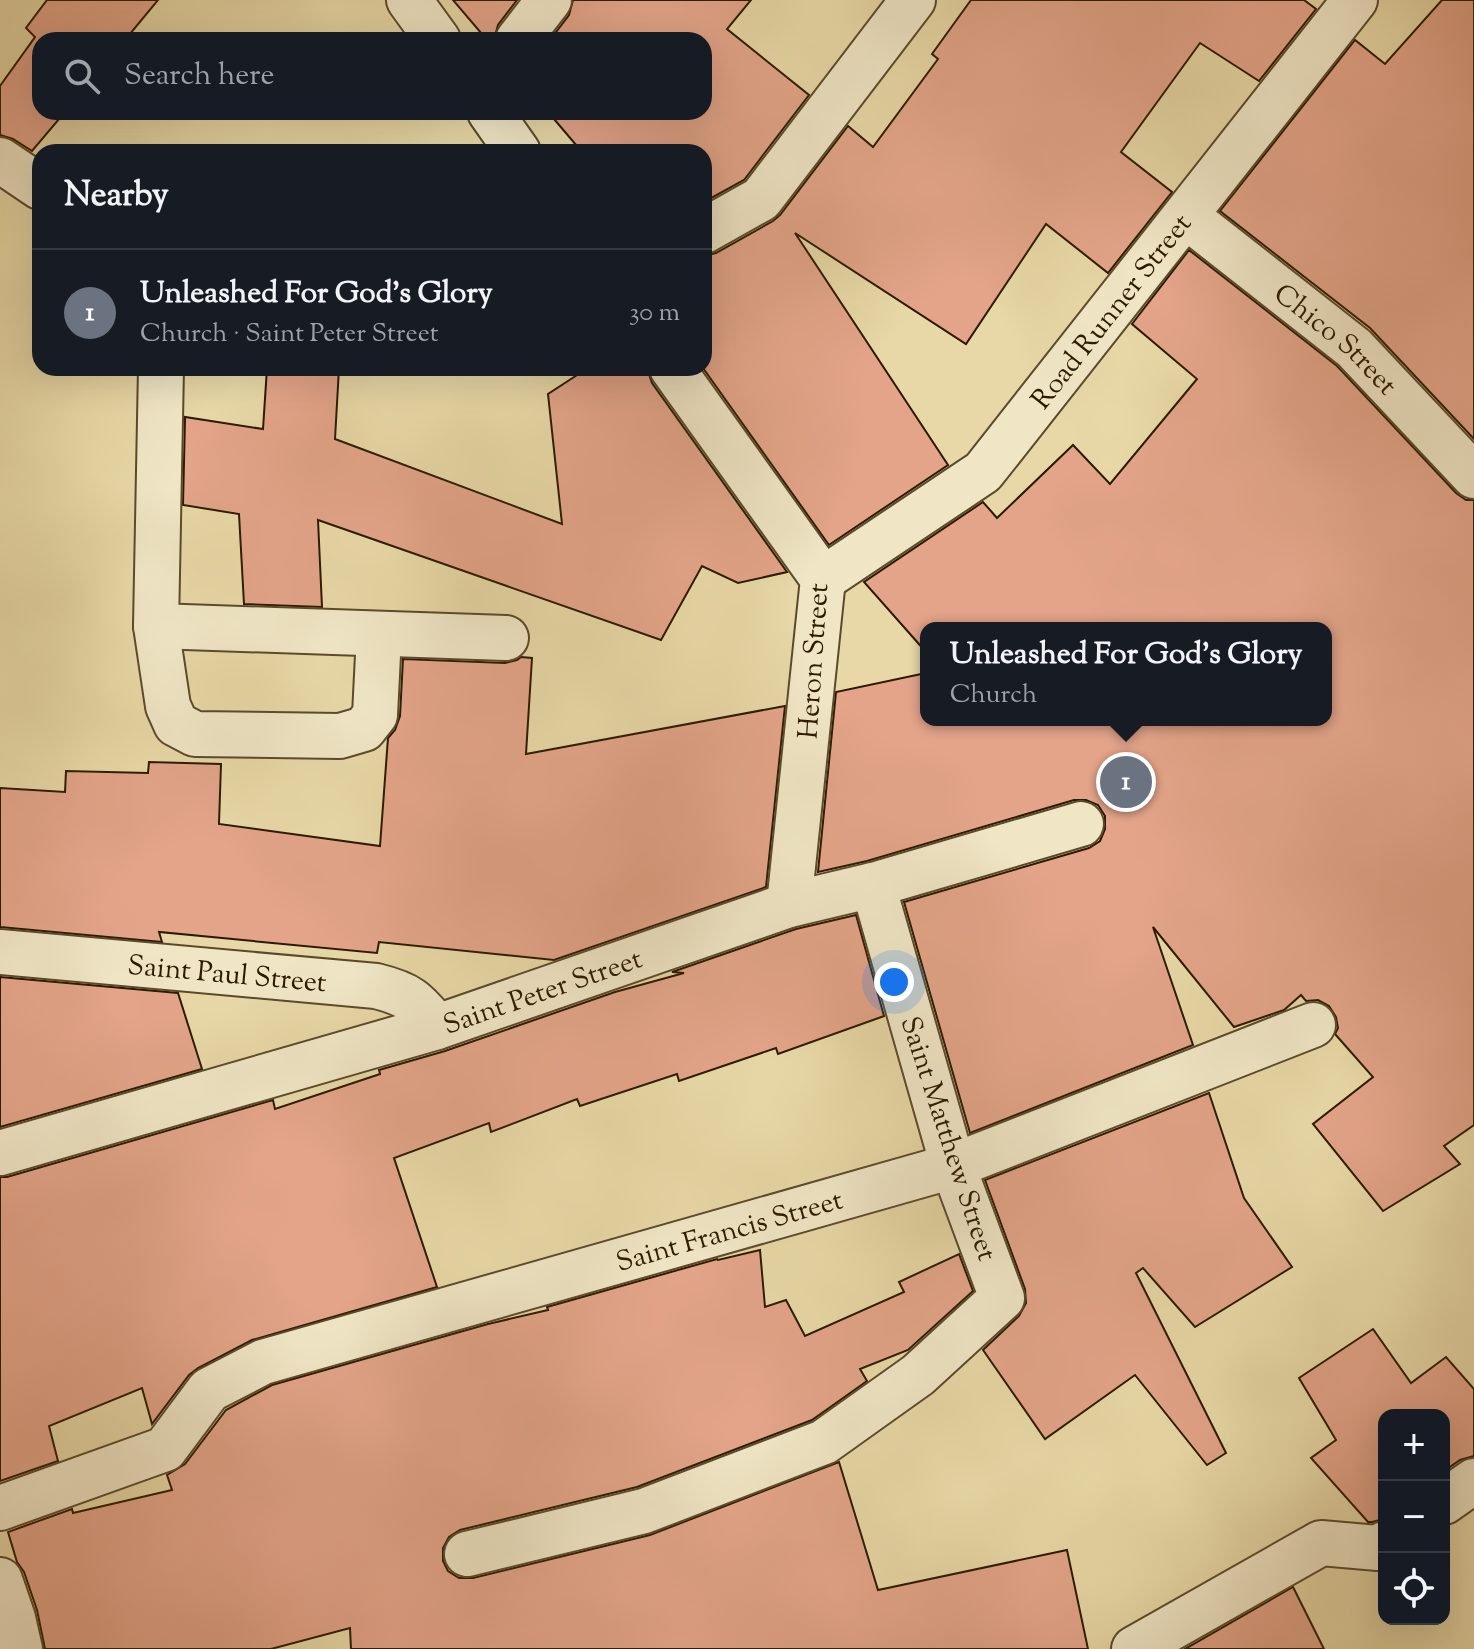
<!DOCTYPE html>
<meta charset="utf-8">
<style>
:root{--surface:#171b24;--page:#242831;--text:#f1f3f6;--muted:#9ea1a6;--line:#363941;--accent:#2563eb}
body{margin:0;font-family:"Sorts Mill Goudy",serif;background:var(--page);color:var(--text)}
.controls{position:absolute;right:24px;bottom:24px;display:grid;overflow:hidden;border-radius:16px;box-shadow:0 8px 32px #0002}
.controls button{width:72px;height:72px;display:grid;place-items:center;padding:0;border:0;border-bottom:2px solid var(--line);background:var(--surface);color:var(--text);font:40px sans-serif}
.you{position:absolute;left:894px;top:982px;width:28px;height:28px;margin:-20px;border:6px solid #fff;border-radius:50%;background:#1a73e8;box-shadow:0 0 0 12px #1a73e833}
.badge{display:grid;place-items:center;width:52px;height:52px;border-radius:50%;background:var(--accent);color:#fff;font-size:26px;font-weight:700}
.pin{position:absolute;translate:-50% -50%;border:4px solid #fff;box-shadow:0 2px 8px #0006}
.popup{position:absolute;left:920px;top:622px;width:412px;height:104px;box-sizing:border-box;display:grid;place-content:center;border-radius:16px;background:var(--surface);filter:drop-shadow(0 2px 6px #0005);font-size:26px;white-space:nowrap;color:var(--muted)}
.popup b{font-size:30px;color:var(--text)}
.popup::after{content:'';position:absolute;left:50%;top:100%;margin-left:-16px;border:16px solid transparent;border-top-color:var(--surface)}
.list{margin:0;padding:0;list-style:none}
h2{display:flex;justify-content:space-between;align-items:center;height:104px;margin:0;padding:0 32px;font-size:34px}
h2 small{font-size:26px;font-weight:400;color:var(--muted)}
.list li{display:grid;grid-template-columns:52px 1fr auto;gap:24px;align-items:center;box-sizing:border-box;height:128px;padding:0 32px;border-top:2px solid var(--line)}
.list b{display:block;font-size:30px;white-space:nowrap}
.list p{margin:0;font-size:26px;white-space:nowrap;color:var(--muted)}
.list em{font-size:26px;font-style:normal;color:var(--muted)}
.icon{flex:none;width:44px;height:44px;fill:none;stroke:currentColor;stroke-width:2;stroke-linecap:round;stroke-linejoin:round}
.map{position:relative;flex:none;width:1474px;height:1649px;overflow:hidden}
.search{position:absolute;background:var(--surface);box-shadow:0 8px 32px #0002;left:32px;top:32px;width:680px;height:88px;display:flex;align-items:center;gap:20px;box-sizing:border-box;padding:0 28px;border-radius:24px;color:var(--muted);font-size:30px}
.panel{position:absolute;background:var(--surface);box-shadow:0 8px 32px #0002;left:32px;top:144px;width:680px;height:232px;border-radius:24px}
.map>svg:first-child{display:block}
</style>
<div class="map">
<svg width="1474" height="1649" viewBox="0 0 1474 1649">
<rect width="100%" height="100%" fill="#e8d8a7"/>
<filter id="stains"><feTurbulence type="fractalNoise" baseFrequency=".0025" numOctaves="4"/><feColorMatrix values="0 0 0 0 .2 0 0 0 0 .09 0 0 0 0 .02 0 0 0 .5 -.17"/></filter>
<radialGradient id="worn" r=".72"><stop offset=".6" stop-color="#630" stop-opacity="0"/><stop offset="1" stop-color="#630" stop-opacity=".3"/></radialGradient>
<g fill="#e3a489" stroke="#2c1a00" stroke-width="2">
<polygon points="47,0 158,0 125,40 40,40 40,112 65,112 32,151 13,139 0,135 0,86 35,37 26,28"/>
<polygon points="453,0 517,0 498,25 494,40 487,40"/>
<polygon points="573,0 751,0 727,29 809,95 744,180 704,202 704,152 582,152 548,112 704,112 704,40 550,40 569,15"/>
<polygon points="971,0 1304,0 1316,9 1259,81 1200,43 1121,152 1172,192 1108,273 1046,224 966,344 795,233 948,465 829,545 703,368 704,256 716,253 773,221 780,215 848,126 873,147 938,59 932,54"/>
<polygon points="1442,0 1474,0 1474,439 1370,328 1220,211 1355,40 1385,64"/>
<polygon points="1189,250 1337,366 1456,493 1466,500 1474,500 1474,1125 1444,1146 1460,1164 1383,1211 1313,1124 1373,1077 1335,1034 1338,1028 1336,1017 1329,1006 1318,1000 1306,1001 1301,995 1284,1010 1234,1027 1153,927 1193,1045 970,1133 904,902 1089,848 1100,841 1105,829 1105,816 1098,805 1086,800 1074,800 867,861 818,872 836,692 926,673 926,720 1326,720 1326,628 926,628 926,652 864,582 983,502 997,518 1073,445 1110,484 1197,379 1132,324"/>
<polygon points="267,368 339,368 335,439 562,524 548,394 588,368 647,368 652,383 787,572 738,583 702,566 661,640 318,520 322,607 244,604 239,514 183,505 185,419 185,417 263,429"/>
<polygon points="521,657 532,658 526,754 785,706 766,887 554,960 379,942 377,953 159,932 162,942 0,927 0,788 65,792 66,771 148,773 149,762 221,764 219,824 380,846 388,738 395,730 400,716 403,659 505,663 517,660"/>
<polygon points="856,915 884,1016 778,1054 776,1048 679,1081 677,1074 580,1106 577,1099 491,1132 489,1123 394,1158 437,1287 252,1340 198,1368 189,1375 152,1424 142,1388 49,1426 58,1461 0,1481 0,1177 7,1177 273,1100 275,1109 380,1074 379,1070 445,1051 615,992 684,973 672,972 796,929"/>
<polygon points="0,977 178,993 202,1069 0,1127"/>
<polygon points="1209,1093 1244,1198 1292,1267 1195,1327 1143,1268 1136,1273 1226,1453 1207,1465 1135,1375 1045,1439 983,1350 1019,1316 1026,1303 1025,1289 985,1180"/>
<polygon points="760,1250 765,1307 786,1300 805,1336 904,1292 899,1282 959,1254 973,1291 908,1350 860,1369 867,1381 812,1420 637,1487 460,1530 449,1537 443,1548 443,1561 448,1571 459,1578 473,1578 650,1535 839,1462 878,1590 1067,1550 1088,1649 351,1649 350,1628 271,1649 45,1649 37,1610 24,1572 17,1562 8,1532 72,1509 73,1513 172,1490 167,1475 185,1464 226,1410 272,1385 488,1324 548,1310 547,1307 717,1259 718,1260"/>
<polygon points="1373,1329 1411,1383 1446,1357 1474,1389 1474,1456 1460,1460 1444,1471 1444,1415 1384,1415 1384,1519 1372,1522 1368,1522 1311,1458 1336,1440 1299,1378"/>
<polygon points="1293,1587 1324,1649 1185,1649"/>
</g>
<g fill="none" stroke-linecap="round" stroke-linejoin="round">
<g stroke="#5b4a2a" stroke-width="48">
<g id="minor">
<polyline points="409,0 438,40"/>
<polyline points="518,40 549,0"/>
<polyline points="490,112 518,152"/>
<polyline points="0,160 40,187"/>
<path id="s1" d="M 1186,216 L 1354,348 L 1474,476"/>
<polyline points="704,231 761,199 913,0"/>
<polyline points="161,368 156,626 168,706 176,724 195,734 340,736 364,729 375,715 379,635"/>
<polyline points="672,368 823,579 789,905"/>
<path id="s2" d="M 823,579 L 983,472 L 1355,0"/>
<polyline points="156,626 506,638"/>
<path id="s3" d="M 0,952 L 376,986 C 409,994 416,1001 437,1027"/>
<path id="s4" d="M 0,1153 L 437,1027 L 789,905 L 873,885 L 1081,824"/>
<polyline points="1444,1502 1474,1481"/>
<path id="s5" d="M 0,1508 L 165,1449 L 209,1390 L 263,1362 L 953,1166 L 1313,1025"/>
<polyline points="467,1554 644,1511 824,1442 918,1375 1002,1298 953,1166 873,885"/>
<polyline points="0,1580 13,1618 20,1649"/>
<polyline points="1134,1649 1321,1543 1378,1548 1384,1544"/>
</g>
</g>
<use href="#minor" stroke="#f0e6c6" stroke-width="44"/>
</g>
<g text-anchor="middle" stroke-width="8" stroke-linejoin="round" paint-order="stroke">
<g font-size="28" fill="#2c1a00" stroke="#f0e6c6">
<text dy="10" stroke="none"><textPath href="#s2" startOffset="398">Road Runner Street</textPath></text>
<text dy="10" stroke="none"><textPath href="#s1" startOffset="194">Chico Street</textPath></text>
<text transform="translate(812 661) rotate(-86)" y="10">Heron Street</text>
<text dy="10" stroke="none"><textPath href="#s3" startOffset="228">Saint Paul Street</textPath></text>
<text dy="10" stroke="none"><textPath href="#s4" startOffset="566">Saint Peter Street</textPath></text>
<text transform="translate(950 1138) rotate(72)" y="10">Saint Matthew Street</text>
<text dy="10" stroke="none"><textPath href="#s5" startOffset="794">Saint Francis Street</textPath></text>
</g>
</g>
<rect width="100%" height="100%" filter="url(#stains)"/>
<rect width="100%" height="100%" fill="url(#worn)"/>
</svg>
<div class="controls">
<button>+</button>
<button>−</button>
<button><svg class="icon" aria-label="locate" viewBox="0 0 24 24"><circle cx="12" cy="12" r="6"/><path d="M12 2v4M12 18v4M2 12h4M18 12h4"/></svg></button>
</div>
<div class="you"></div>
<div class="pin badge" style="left:1126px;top:782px;background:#6b7280">1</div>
<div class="popup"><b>Unleashed For God's Glory</b>Church</div>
<div class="search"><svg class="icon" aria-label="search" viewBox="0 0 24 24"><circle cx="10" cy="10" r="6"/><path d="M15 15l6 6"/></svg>Search here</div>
<section class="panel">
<h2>Nearby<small></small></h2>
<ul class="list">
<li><span class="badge" style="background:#6b7280">1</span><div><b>Unleashed For God's Glory</b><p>Church · Saint Peter Street</p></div><em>30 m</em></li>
</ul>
</section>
</div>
